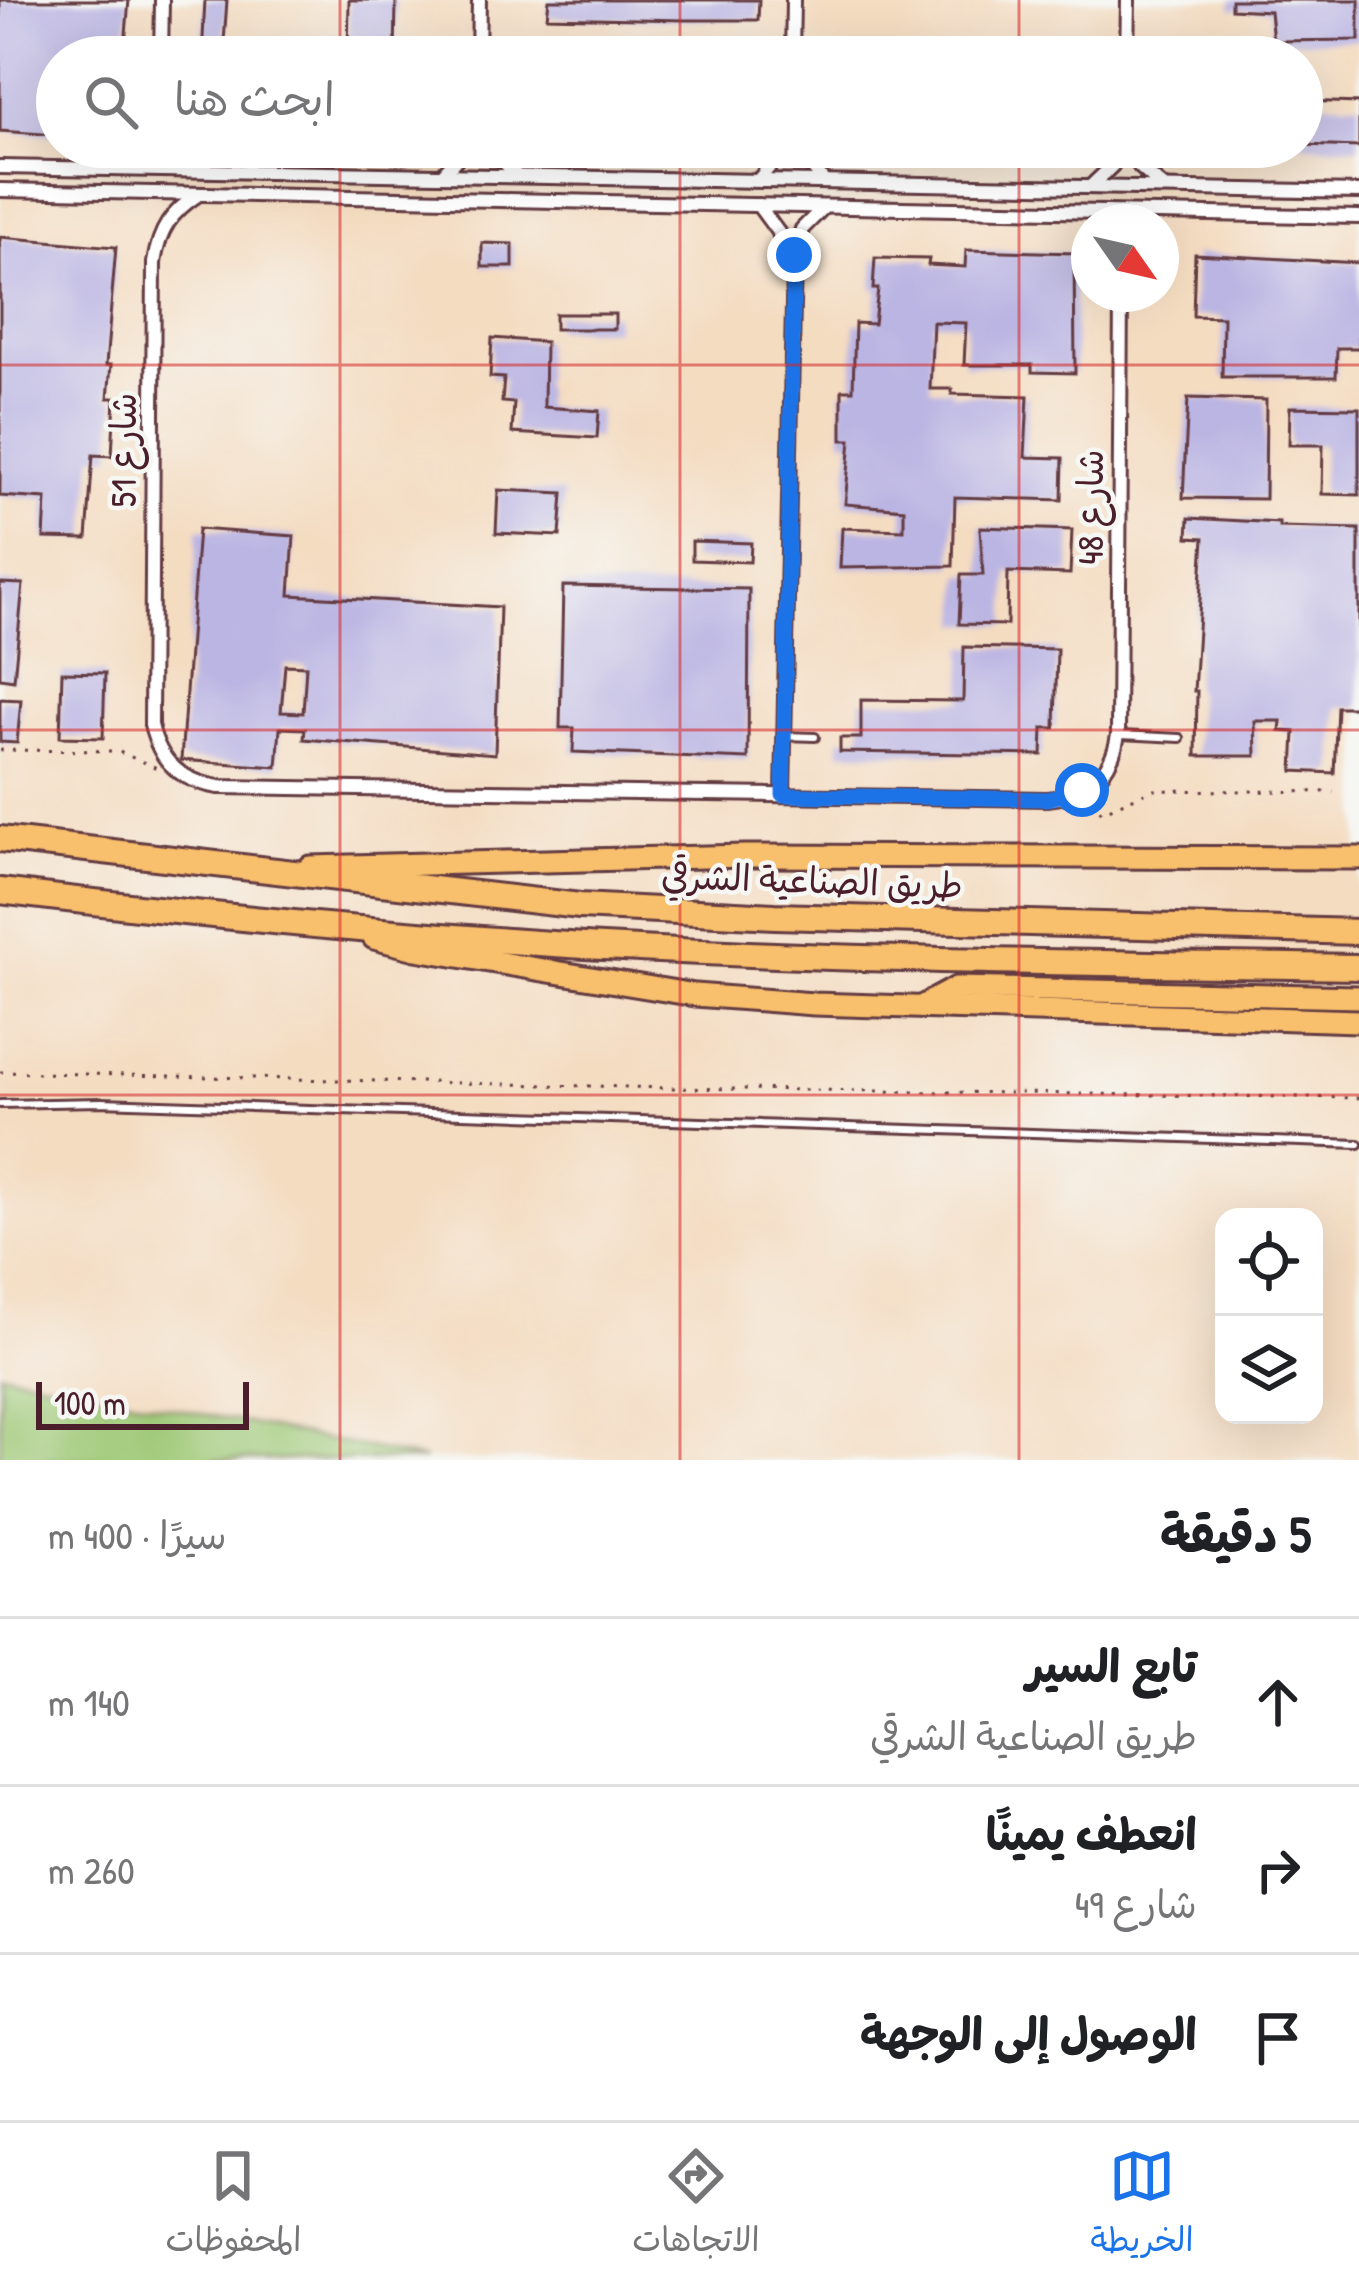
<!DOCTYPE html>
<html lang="ar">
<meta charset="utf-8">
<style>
:root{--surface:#fff;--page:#f2f2f2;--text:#202124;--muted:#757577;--line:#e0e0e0;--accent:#1a73e8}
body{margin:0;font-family:"Patrick Hand","Playpen Sans Arabic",sans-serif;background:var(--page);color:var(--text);direction:rtl}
.controls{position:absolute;right:36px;bottom:36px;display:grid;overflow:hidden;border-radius:24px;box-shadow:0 12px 48px #0002}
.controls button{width:108px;height:108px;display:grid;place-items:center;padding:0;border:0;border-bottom:3px solid var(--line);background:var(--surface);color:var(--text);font:60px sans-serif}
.compass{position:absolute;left:1071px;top:204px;width:108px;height:108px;border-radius:50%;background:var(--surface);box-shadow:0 12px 48px #0002;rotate:124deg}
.scale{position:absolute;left:36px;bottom:30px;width:213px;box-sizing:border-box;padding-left:12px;border:6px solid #4a1f2b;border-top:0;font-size:33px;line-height:42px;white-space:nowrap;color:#4a1f2b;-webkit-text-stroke:9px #f6f6f2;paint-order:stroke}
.stop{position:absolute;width:36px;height:36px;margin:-27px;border:9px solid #1a73e8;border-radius:50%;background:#fff}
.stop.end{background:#1a73e8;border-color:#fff;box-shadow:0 3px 12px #0008}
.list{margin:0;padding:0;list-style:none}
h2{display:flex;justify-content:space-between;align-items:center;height:156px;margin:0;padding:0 48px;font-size:51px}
h2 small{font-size:39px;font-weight:400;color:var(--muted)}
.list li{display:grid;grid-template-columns:78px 1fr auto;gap:36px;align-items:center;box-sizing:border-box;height:168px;padding:0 48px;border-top:3px solid var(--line)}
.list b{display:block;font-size:45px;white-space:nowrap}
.list p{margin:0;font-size:39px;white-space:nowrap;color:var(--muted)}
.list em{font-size:39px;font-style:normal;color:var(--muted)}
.icon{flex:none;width:66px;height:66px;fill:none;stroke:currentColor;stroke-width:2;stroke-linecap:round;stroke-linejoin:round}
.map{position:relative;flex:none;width:1359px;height:1460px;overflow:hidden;direction:ltr}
.search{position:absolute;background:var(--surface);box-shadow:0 12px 48px #0002;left:36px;right:36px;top:36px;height:132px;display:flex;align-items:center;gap:30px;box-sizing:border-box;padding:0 42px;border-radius:66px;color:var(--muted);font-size:45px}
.sheet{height:660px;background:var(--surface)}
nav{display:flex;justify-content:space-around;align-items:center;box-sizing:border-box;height:168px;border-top:3px solid var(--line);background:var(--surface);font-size:33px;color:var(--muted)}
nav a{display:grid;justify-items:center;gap:6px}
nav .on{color:var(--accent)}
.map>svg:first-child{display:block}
</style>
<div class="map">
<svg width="1359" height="1460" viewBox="0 0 1359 1460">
<rect width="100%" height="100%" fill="#f6f6f2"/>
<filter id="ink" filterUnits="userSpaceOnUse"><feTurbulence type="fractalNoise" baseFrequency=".00833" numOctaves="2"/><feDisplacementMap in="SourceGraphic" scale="24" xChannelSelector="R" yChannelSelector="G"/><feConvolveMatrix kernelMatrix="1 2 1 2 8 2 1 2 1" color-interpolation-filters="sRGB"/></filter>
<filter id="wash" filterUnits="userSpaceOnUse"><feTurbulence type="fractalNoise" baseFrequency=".004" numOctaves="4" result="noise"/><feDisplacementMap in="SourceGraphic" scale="48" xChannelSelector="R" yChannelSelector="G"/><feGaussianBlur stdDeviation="2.7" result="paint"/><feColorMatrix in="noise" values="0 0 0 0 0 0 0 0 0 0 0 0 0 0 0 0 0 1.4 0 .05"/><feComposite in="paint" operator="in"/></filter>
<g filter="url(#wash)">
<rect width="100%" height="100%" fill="#f4dcc1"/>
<polygon fill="#9dc874" stroke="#747450" stroke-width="3" points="0,1372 425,1460 0,1460"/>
<g id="blocks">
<g fill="#bbb5e3" fill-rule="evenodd">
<polygon points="0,0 129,0 124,57 57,57 57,135 0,131"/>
<polygon points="205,0 227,0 223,57 202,57"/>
<polygon points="349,0 396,0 395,57 348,57"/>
<polygon points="549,0 759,0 758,20 684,20 547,17"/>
<polygon points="1231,0 1359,0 1359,40 1273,41 1270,11 1231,9"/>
<polygon points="677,38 758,41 756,57 676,57"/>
<polygon points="1302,101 1359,103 1359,147 1302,145"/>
<polygon points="0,237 116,247 106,365 111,365 108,398 115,398 112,456 93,455 87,539 44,538 46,499 0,496"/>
<polygon points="482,243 513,244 513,267 482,267"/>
<polygon points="966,250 1074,253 1075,373 1032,372 1032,365 964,365 966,323 933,322 930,389 952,389 952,394 1028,396 1025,457 1063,458 1062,500 955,497 953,566 840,568 842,528 904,530 904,509 845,504 851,440 842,440 842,390 853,390 855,323 874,324 878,289 873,289 875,258 929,259 928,265 965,267"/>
<polygon points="1195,254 1359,263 1359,348 1337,348 1336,377 1222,377 1223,317 1193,316"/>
<rect x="555" y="314" width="60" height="15"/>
<polygon points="492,338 545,342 544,407 599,411 597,438 512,433 514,403 502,402 504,378 490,377"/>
<polygon points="1188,398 1266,400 1265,499 1183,498"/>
<polygon points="1290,407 1359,408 1359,495 1322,494 1323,445 1289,445"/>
<polygon points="498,490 563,493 560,536 496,533"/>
<polygon points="1189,518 1279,523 1279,527 1359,529 1359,707 1337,707 1334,773 1293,771 1295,732 1280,731 1281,721 1255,721 1256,756 1196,756 1197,691 1194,691 1204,538 1188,537"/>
<polygon points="980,527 1072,530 1070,574 1008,572 1007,625 959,624 961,575 983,575"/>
<path d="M 198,529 L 294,536 L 290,595 L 500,607 L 495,754 L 304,739 L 305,729 L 280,728 L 277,767 L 181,760 ZM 285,665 L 306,666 L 303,713 L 281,712 Z"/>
<polygon points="692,541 751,543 750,562 692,560"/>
<polygon points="0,583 23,584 14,680 0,678"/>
<polygon points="563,586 749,589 748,759 573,752 574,728 560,728"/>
<polygon points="964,647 1057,649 1055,728 1043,728 1042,755 840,752 840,738 861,738 861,700 963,701"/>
<polygon points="62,672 105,673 103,738 60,737"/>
<polygon points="0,699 21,700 17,743 0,742"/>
</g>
</g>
</g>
<g filter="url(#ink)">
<use href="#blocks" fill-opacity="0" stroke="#643b42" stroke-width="3"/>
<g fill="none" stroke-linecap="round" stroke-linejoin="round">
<g stroke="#643b42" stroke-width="12">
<g id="lane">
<polyline points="1121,735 1180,738"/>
<polyline points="785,736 815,737"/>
<polyline points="0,1104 101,1102 1359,1144"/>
</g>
</g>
<g stroke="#643b42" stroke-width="18">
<g id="street">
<polyline points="161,57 162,0"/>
<polyline points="478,57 479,0"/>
<polyline points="792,57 793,0"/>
<polyline points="1127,57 1128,0"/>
<polyline points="176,147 204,170"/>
<polyline points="490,147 516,175"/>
<polyline points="796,147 822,179"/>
<polyline points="1129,147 1140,167 1163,187"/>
<polyline points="0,167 1359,192"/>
<polyline points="442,175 467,147"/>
<polyline points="760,178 786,147"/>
<polyline points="1091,186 1112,166 1122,147"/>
<polyline points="0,190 1359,217"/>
<path d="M 199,194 C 171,212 159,230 154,263 L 151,725 C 160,763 181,781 219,787 L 1047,799 C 1086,796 1112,774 1118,735 L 1121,294"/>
<polyline points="758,205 794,254"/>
<polyline points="783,795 794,255 802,229 823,208"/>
</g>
</g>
<g stroke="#643b42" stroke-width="27">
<g id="primary">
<polyline points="310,867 745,856 1359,858"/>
<polyline points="374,938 416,949 695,995 814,1004 1359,1021"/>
<polyline points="921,1007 956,988 1359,997"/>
</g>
</g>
<g stroke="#643b42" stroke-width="30">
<g id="highway">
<polyline points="0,839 580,906 775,916 1359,932"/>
<path d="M 0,891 C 189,914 379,933 569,945 C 832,961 1096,963 1359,967"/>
</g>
</g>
<g stroke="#643b42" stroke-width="3" stroke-dasharray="3 9" stroke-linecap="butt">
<polyline points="0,750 117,751 157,768"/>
<polyline points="1091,801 1102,812 1151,790 1334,792"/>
<polyline points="0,1072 671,1088 1359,1098"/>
</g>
<use href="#lane" stroke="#fff" stroke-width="6"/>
<use href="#street" stroke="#fff" stroke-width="12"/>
<use href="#primary" stroke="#f8bf6c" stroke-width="21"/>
<use href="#highway" stroke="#f8bf6c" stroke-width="24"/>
</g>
</g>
<g fill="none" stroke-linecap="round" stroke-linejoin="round" filter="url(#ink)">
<polyline stroke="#1a73e8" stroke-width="15" points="794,255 783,795 1047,799 1082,790"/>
</g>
<path fill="none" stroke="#d62828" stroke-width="3" stroke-opacity="0.55" d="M 340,0 L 340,57M 680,0 L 680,57M 1019,0 L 1019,57M 340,147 L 340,1460M 680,147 L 680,1460M 1019,147 L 1019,1460M 0,365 L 1359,365M 0,730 L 1359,730M 0,1095 L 1359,1095"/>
<g text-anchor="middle" stroke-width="9" stroke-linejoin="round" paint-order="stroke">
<g font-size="36" fill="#4a1f2b" stroke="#f6f6f2">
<text transform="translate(123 450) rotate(-90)" y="13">شارع 51</text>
<text transform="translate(1090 507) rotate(-90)" y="13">شارع 48</text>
<text transform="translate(812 880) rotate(2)" y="13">طريق الصناعية الشرقي</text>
</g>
</g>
</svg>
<div class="controls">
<button><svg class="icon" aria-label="locate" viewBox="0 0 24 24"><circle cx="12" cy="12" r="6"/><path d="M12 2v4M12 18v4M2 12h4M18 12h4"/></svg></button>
<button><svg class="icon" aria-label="layers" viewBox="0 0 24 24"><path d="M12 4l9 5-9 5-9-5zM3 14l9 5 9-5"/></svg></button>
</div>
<svg class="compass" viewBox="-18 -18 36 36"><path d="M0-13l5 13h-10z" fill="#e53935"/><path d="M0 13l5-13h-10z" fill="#757577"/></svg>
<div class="scale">100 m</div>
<div class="stop" style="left:1082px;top:790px"></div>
<div class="stop end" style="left:794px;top:255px"></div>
<div class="search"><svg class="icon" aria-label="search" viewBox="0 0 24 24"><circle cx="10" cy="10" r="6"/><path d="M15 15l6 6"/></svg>ابحث هنا</div>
</div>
<section class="sheet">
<h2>5 دقيقة<small>سيرًا · 400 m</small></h2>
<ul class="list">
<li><svg class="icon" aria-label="ahead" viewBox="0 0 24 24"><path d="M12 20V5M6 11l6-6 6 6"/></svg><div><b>تابع السير</b><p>طريق الصناعية الشرقي</p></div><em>140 m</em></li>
<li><svg class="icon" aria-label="right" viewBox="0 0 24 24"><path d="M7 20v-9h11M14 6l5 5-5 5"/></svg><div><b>انعطف يمينًا</b><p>شارع 49</p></div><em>260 m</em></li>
<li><svg class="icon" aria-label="arrive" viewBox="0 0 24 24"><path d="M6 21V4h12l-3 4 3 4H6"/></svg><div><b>الوصول إلى الوجهة</b></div></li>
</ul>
</section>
<nav>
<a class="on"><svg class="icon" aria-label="map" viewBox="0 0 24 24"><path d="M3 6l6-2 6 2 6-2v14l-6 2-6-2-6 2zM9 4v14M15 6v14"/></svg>الخريطة</a>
<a><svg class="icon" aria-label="directions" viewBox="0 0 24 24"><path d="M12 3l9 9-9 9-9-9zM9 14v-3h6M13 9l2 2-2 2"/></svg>الاتجاهات</a>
<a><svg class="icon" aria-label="saved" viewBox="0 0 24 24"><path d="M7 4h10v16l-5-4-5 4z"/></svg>المحفوظات</a>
</nav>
